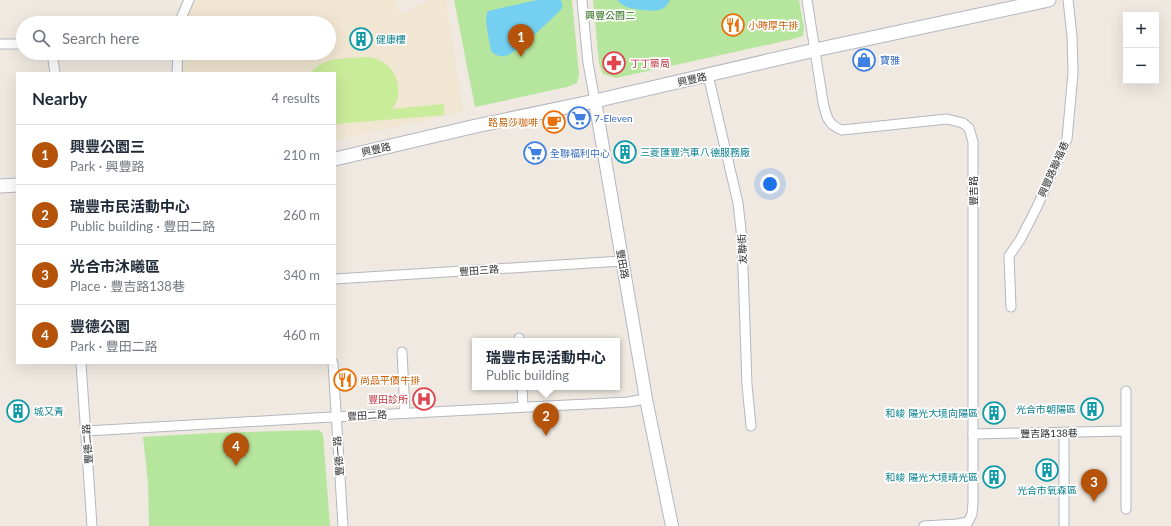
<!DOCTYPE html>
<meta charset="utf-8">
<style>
:root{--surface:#fff;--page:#f6f6f7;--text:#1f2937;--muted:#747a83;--line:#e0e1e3;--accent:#b45309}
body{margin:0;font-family:Lato,"Noto Sans TC",sans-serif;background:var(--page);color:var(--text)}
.controls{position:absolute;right:12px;top:12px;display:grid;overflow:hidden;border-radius:0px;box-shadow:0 4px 16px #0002}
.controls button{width:36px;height:36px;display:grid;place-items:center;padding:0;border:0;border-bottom:1px solid var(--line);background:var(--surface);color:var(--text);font:20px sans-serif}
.you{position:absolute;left:770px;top:184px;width:14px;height:14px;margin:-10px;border:3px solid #fff;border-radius:50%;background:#1a73e8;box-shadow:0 0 0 6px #1a73e833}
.badge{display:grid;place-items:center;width:26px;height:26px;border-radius:50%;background:var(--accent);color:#fff;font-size:13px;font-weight:700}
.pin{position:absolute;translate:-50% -33px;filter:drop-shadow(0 1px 2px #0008)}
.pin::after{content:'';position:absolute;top:21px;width:14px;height:12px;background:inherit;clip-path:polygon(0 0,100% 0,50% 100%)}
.popup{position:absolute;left:472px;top:338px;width:148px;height:52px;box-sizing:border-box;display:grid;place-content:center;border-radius:0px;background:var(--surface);filter:drop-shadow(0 1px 3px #0005);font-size:13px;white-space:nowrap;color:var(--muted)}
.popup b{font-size:15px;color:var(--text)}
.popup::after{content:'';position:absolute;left:50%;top:100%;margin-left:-8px;border:8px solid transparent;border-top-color:var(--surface)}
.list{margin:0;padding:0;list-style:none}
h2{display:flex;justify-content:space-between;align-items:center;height:52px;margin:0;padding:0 16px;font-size:17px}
h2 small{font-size:13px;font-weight:400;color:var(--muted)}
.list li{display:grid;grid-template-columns:26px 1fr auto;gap:12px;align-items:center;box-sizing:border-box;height:60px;padding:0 16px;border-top:1px solid var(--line)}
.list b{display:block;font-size:15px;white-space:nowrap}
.list p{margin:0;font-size:13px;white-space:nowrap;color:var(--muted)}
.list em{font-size:13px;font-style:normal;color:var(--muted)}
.icon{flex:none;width:22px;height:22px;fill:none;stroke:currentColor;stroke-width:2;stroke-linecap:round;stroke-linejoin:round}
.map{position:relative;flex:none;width:1171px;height:526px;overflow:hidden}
.search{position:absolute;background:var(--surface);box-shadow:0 4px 16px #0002;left:16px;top:16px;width:320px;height:44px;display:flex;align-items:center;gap:10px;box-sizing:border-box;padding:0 14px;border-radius:22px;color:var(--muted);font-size:15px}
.panel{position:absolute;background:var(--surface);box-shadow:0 4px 16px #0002;left:16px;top:72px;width:320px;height:292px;border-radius:0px}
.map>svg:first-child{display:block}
</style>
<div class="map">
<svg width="1171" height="526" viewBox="0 0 1171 526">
<rect width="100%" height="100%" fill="#efe9e1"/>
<polygon fill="#f0e6d1" points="194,0 396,0 401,15 430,0 446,0 463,112 335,140 335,73 182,73 182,53 329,53 329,23 182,23"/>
<g fill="#b6e59e">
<polygon points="454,0 572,0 579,75 577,83 567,87 475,107"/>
<polygon points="593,0 799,0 804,28 803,36 789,40 616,78 603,74 599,64"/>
<polygon points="319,430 323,434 330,526 149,526 148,482 143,437 211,433"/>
</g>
<path fill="#c9ec9a" d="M 363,57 C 382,57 397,68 398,88 C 398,91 398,95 398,98 C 397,102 394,105 392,109 L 444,104 L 444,115 L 335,124 L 335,73 L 311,73 C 322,57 345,59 363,57 Z"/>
<g fill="#75cff0">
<path d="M 537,0 L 560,0 L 562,2 L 562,8 C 557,15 515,53 508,55 C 502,58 496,56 491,51 C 490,41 483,19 488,11 Z"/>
<path d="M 617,0 L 670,0 C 668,4 666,7 662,9 C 656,12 637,10 630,8 C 625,7 621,4 617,0 Z"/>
</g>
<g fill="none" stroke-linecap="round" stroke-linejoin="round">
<g stroke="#b4b7c1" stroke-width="11">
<g id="minor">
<polyline points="582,0 588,63 595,101"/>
<path d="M 807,0 L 823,102 C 826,116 828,125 842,130 L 947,119 L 963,123 L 969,128 L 973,142 L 973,503 L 972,514 L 968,522 L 957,524 L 924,526"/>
<polyline points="147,23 179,22"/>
<polyline points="179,23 189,0"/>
<polyline points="0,44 23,44"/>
<polyline points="52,53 55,73"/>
<polyline points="177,73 178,53"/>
<polyline points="708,75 738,203 742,239 747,385 751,426"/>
<polyline points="335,279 622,261"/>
<polyline points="1011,307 1009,256 1020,240 1036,209 1067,139 1073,73 1072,36 1068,0"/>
<polyline points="519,338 519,341"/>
<polyline points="402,352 405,413"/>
<polyline points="81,363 92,526"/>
<polyline points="333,363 343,526"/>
<polyline points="522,387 523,407"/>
<polyline points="1126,391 1126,509"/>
<polyline points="86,431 314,418 628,402 646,399"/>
<polyline points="973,434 1125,431"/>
<polyline points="1064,526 1064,432"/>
</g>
</g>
<g stroke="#b4b7c1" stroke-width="14">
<polyline id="tertiary" points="595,101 646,399 672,526"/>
</g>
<g stroke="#b4b7c1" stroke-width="15">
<g id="secondary">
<polyline points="335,159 476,126 595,101 815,50 1049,0"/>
<polyline points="0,186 17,185"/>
</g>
</g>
<use href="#minor" stroke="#fff" stroke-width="9"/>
<use href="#tertiary" stroke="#fff" stroke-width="12"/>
<use href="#secondary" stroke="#fff" stroke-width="13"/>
</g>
<defs>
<g id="restaurant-ring" transform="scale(1.15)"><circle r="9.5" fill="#fff" stroke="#e8710a" stroke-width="1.5"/><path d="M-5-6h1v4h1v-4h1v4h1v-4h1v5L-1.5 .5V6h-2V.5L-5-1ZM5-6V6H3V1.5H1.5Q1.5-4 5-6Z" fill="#e8710a"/></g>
<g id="building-ring" transform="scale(1.15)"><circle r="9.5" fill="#fff" stroke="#0f9aa8" stroke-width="1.5"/><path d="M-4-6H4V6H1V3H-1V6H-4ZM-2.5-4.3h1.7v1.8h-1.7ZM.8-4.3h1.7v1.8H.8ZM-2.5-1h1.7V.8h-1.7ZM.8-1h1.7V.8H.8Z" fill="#0f9aa8"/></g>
<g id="shop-ring" transform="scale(1.15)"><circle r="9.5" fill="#fff" stroke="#3f7fe0" stroke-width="1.5"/><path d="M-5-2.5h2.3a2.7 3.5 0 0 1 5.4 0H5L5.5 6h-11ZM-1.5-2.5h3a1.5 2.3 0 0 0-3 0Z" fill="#3f7fe0"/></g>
<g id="pharmacy-ring" transform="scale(1.15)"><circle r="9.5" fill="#fff" stroke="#e0444e" stroke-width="1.5"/><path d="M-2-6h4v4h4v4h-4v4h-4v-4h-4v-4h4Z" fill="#e0444e"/></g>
<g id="supermarket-ring" transform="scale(1.15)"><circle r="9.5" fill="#fff" stroke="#3f7fe0" stroke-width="1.5"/><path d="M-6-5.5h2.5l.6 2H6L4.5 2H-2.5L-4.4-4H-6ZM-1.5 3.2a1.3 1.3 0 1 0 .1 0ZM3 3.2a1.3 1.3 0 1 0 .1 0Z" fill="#3f7fe0"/></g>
<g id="cafe-ring" transform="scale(1.15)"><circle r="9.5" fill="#fff" stroke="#e8710a" stroke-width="1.5"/><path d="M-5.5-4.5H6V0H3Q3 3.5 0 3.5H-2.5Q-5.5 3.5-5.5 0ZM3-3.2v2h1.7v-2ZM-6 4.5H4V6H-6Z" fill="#e8710a"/></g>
<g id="hospital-ring" transform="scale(1.15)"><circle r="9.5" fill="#fff" stroke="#e0444e" stroke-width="1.5"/><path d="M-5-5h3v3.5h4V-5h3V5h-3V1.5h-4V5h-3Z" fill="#e0444e"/></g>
</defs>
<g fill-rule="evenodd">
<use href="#restaurant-ring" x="733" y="25"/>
<use href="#building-ring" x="361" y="39"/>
<use href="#shop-ring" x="864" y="60"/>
<use href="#pharmacy-ring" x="614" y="63"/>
<use href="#supermarket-ring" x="579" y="118"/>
<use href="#cafe-ring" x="554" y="122"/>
<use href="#building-ring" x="625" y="152"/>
<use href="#supermarket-ring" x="535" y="153"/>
<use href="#restaurant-ring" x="345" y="380"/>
<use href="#hospital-ring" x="424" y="399"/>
<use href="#building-ring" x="1092" y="409"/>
<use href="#building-ring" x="18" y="411"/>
<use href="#building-ring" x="994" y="413"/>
<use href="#building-ring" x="1047" y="470"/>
<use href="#building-ring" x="994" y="477"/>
</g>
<g text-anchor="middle" stroke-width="3.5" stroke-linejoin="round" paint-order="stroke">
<g font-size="10" fill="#2c6e1b" stroke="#fff">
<text x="610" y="19">興豐公園二</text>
</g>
<g font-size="10" fill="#c56008" stroke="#fff" text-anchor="start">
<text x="748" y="29">小時厚牛排</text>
<text x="538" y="126" text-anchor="end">路易莎咖啡</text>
<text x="360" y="384">尚品平價牛排</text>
</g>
<g font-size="10" fill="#0d838f" stroke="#fff" text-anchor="start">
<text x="376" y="43">健康樓</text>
<text x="640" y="156">三菱匯豐汽車八德服務廠</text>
<text x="1076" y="413" text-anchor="end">光合市朝陽區</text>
<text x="34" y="415">城又青</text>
<text x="978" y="417" text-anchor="end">和峻 陽光大境向陽區</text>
<text x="978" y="481" text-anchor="end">和峻 陽光大境晴光區</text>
<text x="1047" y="494" text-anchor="middle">光合市氧森區</text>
</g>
<g font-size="10" fill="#366cbe" stroke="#fff" text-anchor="start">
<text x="880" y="64">寶雅</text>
<text x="594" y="122">7-Eleven</text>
<text x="550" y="157">全聯福利中心</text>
</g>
<g font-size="10" fill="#be3a42" stroke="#fff" text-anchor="start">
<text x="630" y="67">丁丁藥局</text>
<text x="408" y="403" text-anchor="end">豐田診所</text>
</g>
<g font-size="10" fill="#2e2e2e" stroke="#fff">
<text transform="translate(692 79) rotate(-13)" y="4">興豐路</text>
<text transform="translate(376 149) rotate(-13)" y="4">興豐路</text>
<text transform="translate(1053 169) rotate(-66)" y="4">興豐路聯福巷</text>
<text transform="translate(973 191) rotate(-90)" y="4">豐吉路</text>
<text transform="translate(742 249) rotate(-93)" y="4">友聯街</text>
<text transform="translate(623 264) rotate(80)" y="4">豐田路</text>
<text transform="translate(479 270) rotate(-4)" y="4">豐田三路</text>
<text transform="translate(367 415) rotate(-3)" y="4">豐田二路</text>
<text transform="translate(1049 433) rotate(-1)" y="4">豐吉路138巷</text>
<text transform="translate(87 444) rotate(-94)" y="4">豐德二路</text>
<text transform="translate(338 456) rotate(-94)" y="4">豐德一路</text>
</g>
</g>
</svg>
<div class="controls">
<button>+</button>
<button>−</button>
</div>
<div class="you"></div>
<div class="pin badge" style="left:521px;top:57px">1</div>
<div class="pin badge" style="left:546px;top:436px">2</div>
<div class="popup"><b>瑞豐市民活動中心</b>Public building</div>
<div class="pin badge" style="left:1094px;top:502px">3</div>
<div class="pin badge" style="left:236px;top:466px">4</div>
<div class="search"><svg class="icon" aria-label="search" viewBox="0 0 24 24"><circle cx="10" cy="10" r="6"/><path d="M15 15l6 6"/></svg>Search here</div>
<section class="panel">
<h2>Nearby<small>4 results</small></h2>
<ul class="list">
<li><span class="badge">1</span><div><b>興豐公園三</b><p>Park · 興豐路</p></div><em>210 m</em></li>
<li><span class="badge">2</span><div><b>瑞豐市民活動中心</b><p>Public building · 豐田二路</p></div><em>260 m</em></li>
<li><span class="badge">3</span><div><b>光合市沐曦區</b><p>Place · 豐吉路138巷</p></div><em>340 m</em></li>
<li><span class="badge">4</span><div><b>豐德公園</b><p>Park · 豐田二路</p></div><em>460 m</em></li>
</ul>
</section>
</div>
